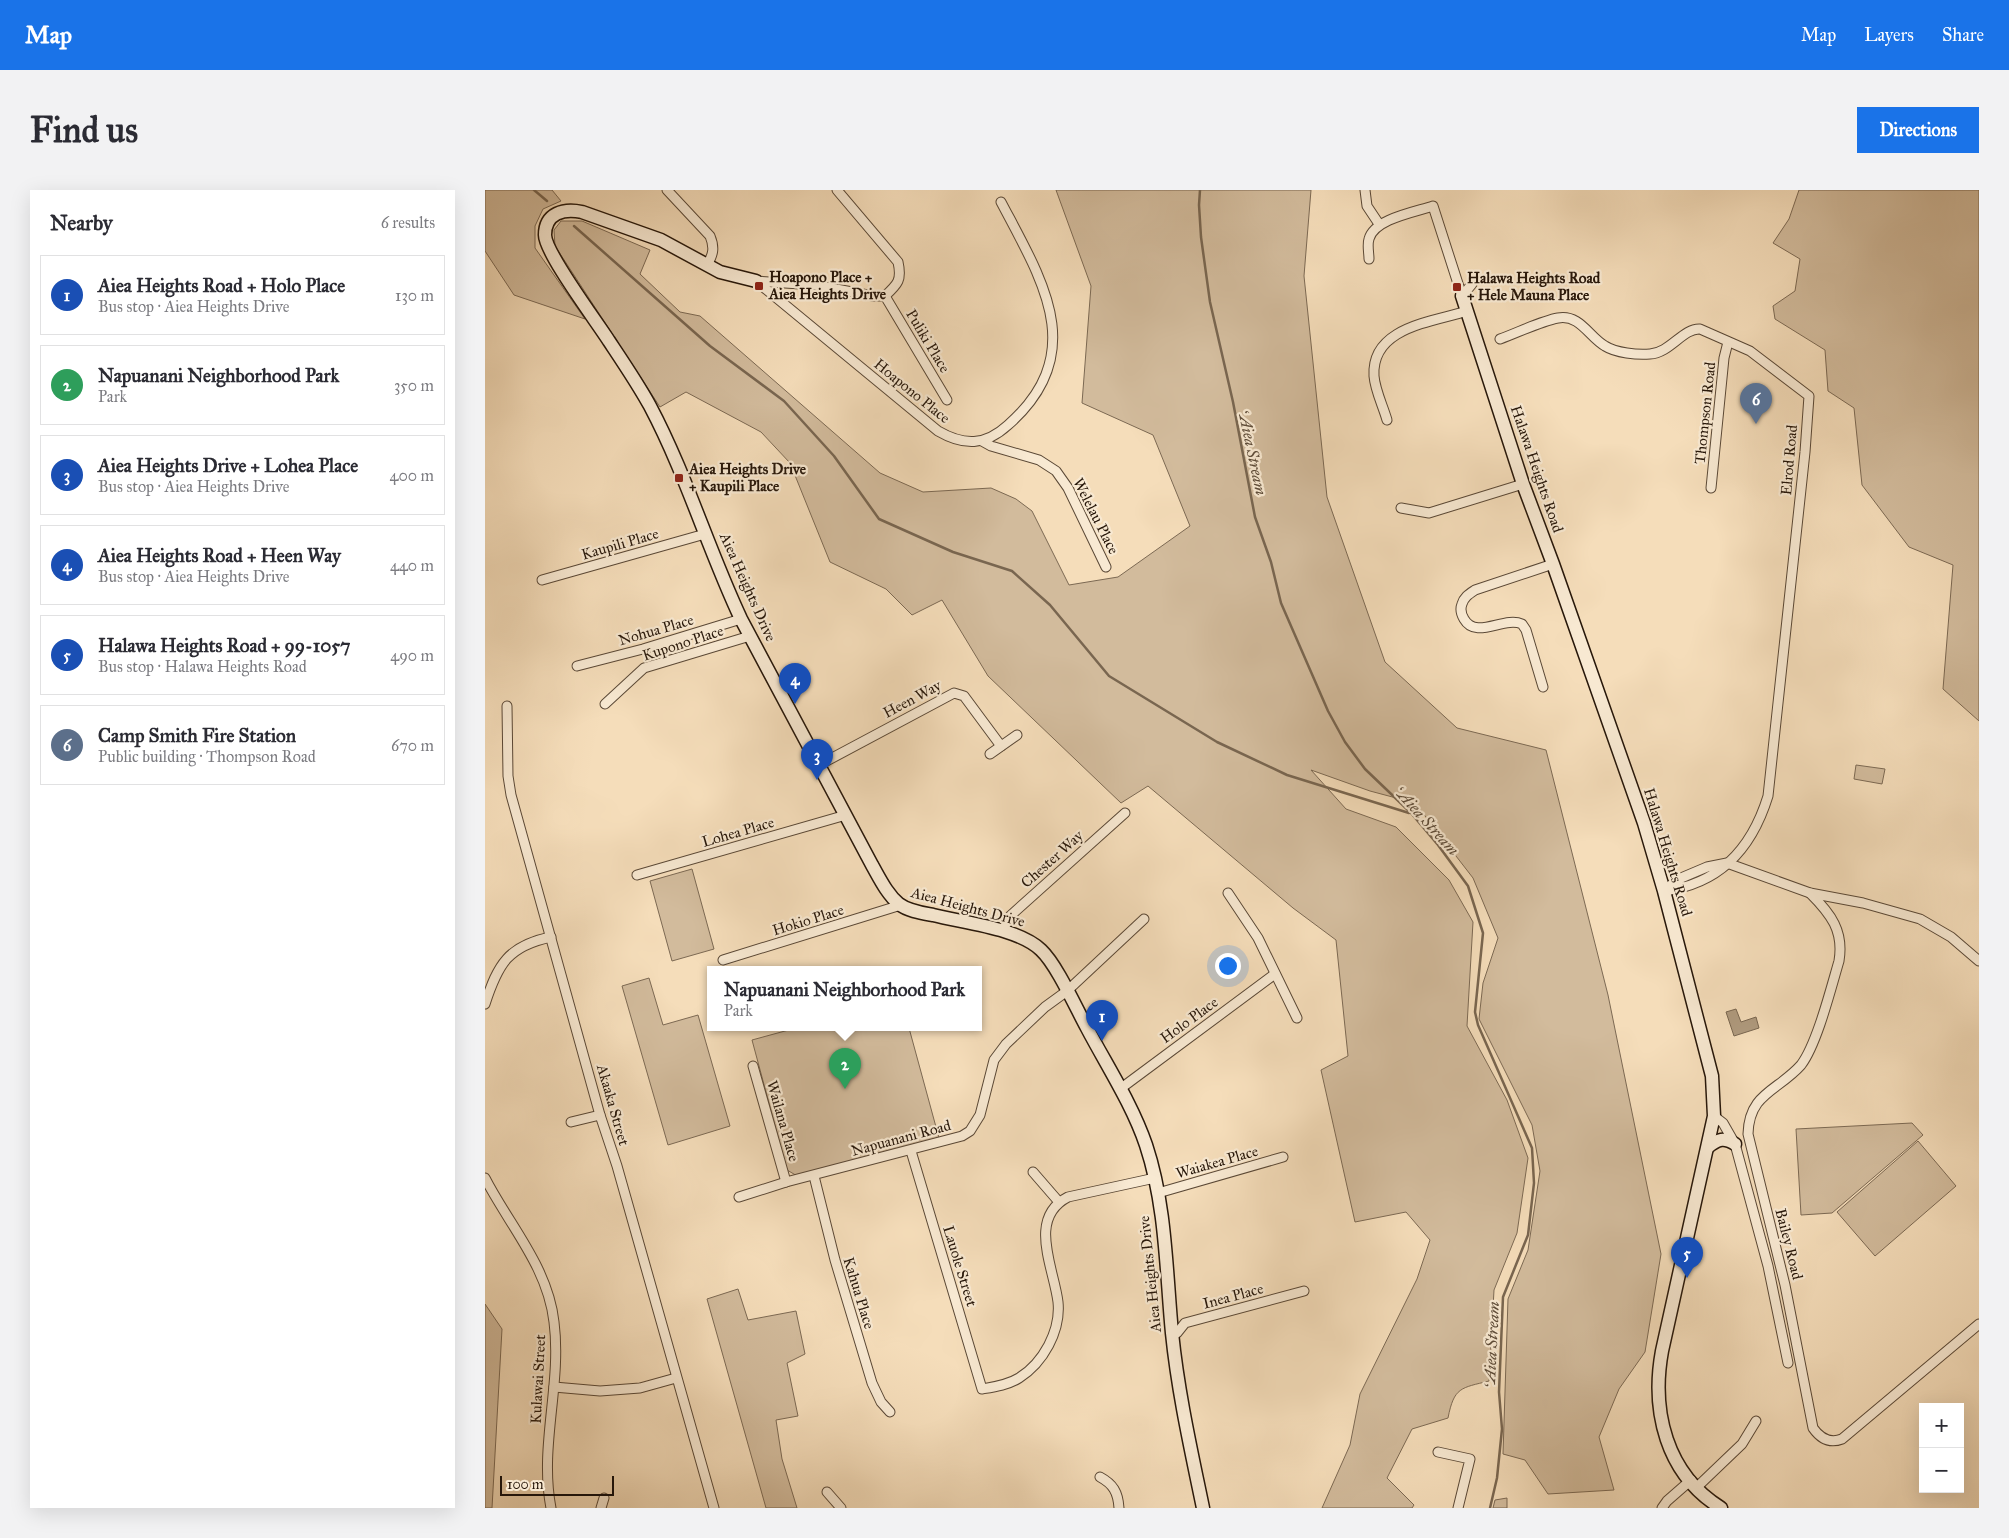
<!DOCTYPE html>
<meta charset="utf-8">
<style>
:root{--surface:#fff;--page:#f2f2f3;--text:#2b2b33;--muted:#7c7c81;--line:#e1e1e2;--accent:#1a73e8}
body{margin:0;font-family:"IM FELL Great Primer",serif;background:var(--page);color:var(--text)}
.controls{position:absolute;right:15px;bottom:15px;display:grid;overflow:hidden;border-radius:0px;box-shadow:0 5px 20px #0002}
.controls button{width:45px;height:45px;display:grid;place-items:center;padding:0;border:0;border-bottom:1px solid var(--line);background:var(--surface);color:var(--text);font:25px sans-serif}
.scale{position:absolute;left:15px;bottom:12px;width:114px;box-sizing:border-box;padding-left:5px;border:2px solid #27170a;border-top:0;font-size:14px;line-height:18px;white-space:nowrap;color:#27170a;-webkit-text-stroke:4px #f8e9d2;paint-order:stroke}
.you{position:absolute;left:742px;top:775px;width:18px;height:18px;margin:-12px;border:4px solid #fff;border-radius:50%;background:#1a73e8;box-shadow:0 0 0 8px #1a73e833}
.badge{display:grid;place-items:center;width:32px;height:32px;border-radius:50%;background:var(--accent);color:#fff;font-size:16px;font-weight:700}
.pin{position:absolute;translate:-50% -41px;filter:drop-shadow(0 1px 2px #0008)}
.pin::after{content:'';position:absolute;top:26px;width:18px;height:15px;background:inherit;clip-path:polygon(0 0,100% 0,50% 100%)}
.popup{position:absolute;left:222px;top:776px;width:275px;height:65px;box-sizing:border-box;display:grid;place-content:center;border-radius:0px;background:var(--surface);filter:drop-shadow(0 1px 4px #0005);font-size:16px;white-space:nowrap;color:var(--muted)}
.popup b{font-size:19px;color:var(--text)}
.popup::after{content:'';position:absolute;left:50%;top:100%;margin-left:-10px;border:10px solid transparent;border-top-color:var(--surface)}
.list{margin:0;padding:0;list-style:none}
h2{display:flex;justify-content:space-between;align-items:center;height:65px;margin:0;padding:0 20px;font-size:21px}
h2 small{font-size:16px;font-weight:400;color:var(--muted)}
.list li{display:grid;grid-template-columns:32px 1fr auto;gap:15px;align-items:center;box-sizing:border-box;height:80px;margin:0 10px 10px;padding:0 10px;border:1px solid var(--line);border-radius:0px}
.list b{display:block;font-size:19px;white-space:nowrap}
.list p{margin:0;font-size:16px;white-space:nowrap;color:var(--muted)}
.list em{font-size:16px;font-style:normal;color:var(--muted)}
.map{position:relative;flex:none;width:1494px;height:1318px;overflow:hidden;border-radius:0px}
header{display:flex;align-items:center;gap:30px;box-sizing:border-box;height:70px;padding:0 25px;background:var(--accent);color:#fff}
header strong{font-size:24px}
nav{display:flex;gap:28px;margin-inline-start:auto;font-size:18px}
.intro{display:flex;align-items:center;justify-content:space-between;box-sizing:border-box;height:120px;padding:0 30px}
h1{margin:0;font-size:35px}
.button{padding:12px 22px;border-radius:0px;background:var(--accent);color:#fff;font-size:18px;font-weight:700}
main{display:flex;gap:30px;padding:0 30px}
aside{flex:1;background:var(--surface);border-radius:0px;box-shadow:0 5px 20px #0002}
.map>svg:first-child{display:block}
</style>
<header>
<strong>Map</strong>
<nav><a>Map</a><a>Layers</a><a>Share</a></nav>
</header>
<div class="intro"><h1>Find us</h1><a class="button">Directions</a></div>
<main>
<aside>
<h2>Nearby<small>6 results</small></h2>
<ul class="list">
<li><span class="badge" style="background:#1a4fb4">1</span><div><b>Aiea Heights Road + Holo Place</b><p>Bus stop · Aiea Heights Drive</p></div><em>130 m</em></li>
<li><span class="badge" style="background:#2e9e5b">2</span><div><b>Napuanani Neighborhood Park</b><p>Park</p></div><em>350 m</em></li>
<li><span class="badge" style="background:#1a4fb4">3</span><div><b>Aiea Heights Drive + Lohea Place</b><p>Bus stop · Aiea Heights Drive</p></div><em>400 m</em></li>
<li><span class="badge" style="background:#1a4fb4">4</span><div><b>Aiea Heights Road + Heen Way</b><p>Bus stop · Aiea Heights Drive</p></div><em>440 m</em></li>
<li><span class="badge" style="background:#1a4fb4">5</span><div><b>Halawa Heights Road + 99-1057</b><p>Bus stop · Halawa Heights Road</p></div><em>490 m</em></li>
<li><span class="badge" style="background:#5c6f8a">6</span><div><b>Camp Smith Fire Station</b><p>Public building · Thompson Road</p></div><em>670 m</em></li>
</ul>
</aside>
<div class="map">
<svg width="1494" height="1318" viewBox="0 0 1494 1318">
<rect width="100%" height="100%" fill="#f5ddba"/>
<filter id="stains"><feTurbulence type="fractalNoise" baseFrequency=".004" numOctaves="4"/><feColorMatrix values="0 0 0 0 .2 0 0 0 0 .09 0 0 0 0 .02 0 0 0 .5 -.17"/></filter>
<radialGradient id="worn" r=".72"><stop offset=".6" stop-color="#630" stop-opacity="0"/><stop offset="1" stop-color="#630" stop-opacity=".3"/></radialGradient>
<g fill="#d2bb9c" stroke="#7c6953">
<polygon points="0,0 67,0 76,11 58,19 50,36 50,58 100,129 29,105 0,61"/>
<path d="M 571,0 L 826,0 L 819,86 L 842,307 L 900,472 L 972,538 L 1061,560 L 1123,805 L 1176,1064 L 1160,1162 L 1134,1199 L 1114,1247 L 1129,1300 L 1063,1304 L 1040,1270 L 1018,1264 L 1023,1109 L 1043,1060 L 1055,981 L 1047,935 L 994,829 L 998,793 L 1013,748 L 988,688 L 930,613 L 885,601 L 826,580 L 861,619 L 911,637 L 964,690 L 988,732 L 982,836 L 1022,910 L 1043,968 L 1032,1043 L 1009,1100 L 1004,1191 C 976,1198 969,1197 963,1228 L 927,1239 L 902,1288 L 929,1315 L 927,1318 L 837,1318 L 865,1255 L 875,1204 L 932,1089 L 945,1050 L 921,1022 L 870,1032 L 836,880 L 863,866 L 851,750 L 808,718 L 663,596 L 636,613 L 503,486 L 457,410 L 427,425 L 401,399 L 345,372 L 305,273 L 276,242 L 201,202 L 175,217 L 70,56 L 69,40 L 76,31 L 97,31 L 165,60 L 155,84 L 195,122 L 215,126 L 395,283 L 438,302 L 506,298 L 531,309 L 547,321 L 584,395 L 633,387 L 705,336 L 668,245 L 597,213 L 606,96 Z"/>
<polygon points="1314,0 1494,0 1494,531 1458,499 1468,375 1424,357 1377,295 1369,218 1343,201 1340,160 1290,129 1288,116 1310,101 1315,69 1288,53 1304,29"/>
<polygon points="1371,575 1400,579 1397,594 1369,589"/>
<polygon points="207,679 229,759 187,771 165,691"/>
<polygon points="164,788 178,835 213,825 245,936 183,955 137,796"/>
<polygon points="311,838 424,838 454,948 314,987 302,980 267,850"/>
<polygon points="1427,933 1438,945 1347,1023 1316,1025 1311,939"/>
<polygon points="1433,951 1471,996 1390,1066 1352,1022"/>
<polygon points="253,1099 263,1130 311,1121 320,1164 302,1173 313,1226 291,1230 297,1269 312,1318 281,1318 222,1109"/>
<polygon points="0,1114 17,1139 7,1318 0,1318"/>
<polygon points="1022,1308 1022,1318 1008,1318 1010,1310"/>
</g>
<polygon fill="#af9a7e" stroke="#796650" points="1251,819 1256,832 1271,827 1274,838 1249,846 1241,822"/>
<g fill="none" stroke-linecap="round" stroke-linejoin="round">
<g stroke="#796650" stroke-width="2.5">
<polyline points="49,0 62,11"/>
<polyline points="715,0 714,15 716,47 725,112 748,212 770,327 786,372 796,413 843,521 860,552 880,579 926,623 953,655 983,696 998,743 990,822 993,835 1047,958 1049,993 1043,1045 1018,1107 1014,1202 1017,1239 1012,1288 1005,1318"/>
<polyline points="89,36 225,156 299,211 349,266 394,329 468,362 527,381 565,415 624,486 732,552 802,585 924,623"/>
</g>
<g stroke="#5a4836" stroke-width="11">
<g id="street">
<path d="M 182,0 L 225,46 C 230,58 228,65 222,75"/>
<polyline points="880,0 882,16 894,34"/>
<path d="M 884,69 C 884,63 882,55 884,49 C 889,29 930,22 948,16 L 977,106"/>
<path d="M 271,91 L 453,241 C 479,256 500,256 523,235 C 605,163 557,90 516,12"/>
<path d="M 271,91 L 330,95 L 388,106 L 400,106 C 413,94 417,90 413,72 L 352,0"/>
<polyline points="400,106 462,210"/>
<polyline points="977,106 987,94"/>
<path d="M 1015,149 C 1032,143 1056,131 1073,128 C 1095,124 1104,147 1120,156 C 1131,163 1152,165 1165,164 C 1185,163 1198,138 1215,139 L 1265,161 L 1324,206 L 1320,262 L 1283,606 C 1267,658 1235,694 1179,701"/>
<path d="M 902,230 C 898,216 890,200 889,186 C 886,137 948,132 982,121"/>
<polyline points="497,251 506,256 554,270 571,281 583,298 621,377"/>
<polyline points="1226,298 1239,168 1243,152"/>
<polyline points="916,318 944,323 1038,294"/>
<polyline points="57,390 220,344"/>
<polyline points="92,476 158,459 256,429"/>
<path d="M 1058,497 L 1041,440 L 1037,434 C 1019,426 991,450 979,429 C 976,424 975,419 977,414 C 979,407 984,404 990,400 L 1068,374"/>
<polyline points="120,514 159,478 265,446"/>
<polyline points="22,516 23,586 26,605 115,925 132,976 229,1318"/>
<polyline points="505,564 532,545"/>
<polyline points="334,575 469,503 479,506 516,556"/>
<polyline points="152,685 361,625"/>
<polyline points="1179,700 1196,688 1222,677 1242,673 1325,703 1378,713 1435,729 1466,747 1494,771"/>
<polyline points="743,703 773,748 812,828"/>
<path d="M 1325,703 C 1346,724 1359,741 1354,771 C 1346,798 1332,854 1316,875 C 1293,901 1264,903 1263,944 L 1300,1095 L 1328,1238 C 1335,1248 1344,1254 1357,1249 L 1494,1134"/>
<polyline points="518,740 525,726 640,623"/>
<polyline points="238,770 416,715"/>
<path d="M 0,814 C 13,774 23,756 66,747"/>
<polyline points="268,876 301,992"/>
<polyline points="635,899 790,784"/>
<polyline points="1229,926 1238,933 1250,954 1283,1076 1303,1173"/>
<polyline points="86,932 115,925"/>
<path d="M 426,961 L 497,1199 C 509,1197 523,1195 534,1188 C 558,1173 576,1141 573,1112 C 569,1078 542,1028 583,1007 L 670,988"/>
<polyline points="548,982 574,1012"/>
<polyline points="329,986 350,1070 387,1193 396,1212 405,1222"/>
<path d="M 0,988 C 24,1035 63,1077 69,1132 C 77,1194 54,1256 66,1318"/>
<polyline points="673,1003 798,967"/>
<polyline points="254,1007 301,992 477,946 485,941 495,925 509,870 521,854 560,817 582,801 659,729"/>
<polyline points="687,1144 692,1143 700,1133 819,1101"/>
<polyline points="69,1197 115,1201 155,1198 191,1188"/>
<polyline points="953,1262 985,1269 973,1318"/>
<path d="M 615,1287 C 628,1294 633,1302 634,1318"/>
<polyline points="1211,1298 1257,1254 1271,1231"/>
<polyline points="342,1302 356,1318"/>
<polyline points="116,1318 119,1308"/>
<polyline points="1177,1318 1182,1311 1206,1290"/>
</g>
</g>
<g stroke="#27170a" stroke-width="15">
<g id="secondary">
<path d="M 271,91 L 235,82 L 176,50 L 97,22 C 79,18 60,23 60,45 C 60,63 112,132 124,151 C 138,172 153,194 165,216 C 201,284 223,359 256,429 L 387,675 C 395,689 402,704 414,714 C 423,721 437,723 448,725 C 479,733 533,738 556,760 C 572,775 591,818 602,838 C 622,876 647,914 661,955 C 681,1015 681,1080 687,1143 C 693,1202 706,1260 718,1318"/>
<path d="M 977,106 L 1038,294 L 1068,374 L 1159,633 L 1179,701 L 1227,886 L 1229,926 L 1177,1161 C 1166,1221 1181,1284 1236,1318"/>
<path d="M 1223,957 C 1233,949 1239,947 1250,954"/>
</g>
</g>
<use href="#street" stroke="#f8e9d2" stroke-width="9"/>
<use href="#secondary" stroke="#f8e9d2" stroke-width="12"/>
</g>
<g fill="#8f2418" stroke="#f8e9d2" stroke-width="2">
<rect x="269" y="91" width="10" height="10" rx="2.5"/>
<rect x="967" y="92" width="10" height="10" rx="2.5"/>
<rect x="189" y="283" width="10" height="10" rx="2.5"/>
</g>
<g text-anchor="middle" stroke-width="4.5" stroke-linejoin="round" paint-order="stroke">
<g font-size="15" font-weight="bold" fill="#27170a" stroke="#f8e9d2" text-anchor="start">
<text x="284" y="92">Hoapono Place +<tspan x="284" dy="17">Aiea Heights Drive</tspan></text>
<text x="982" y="93">Halawa Heights Road<tspan x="982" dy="17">+ Hele Mauna Place</tspan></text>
<text x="204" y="284">Aiea Heights Drive<tspan x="204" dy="17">+ Kaupili Place</tspan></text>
</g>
<g font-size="15" fill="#27170a" stroke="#f8e9d2">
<text transform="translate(443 151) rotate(59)" y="5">Puliki Place</text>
<text transform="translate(427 201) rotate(39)" y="5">Hoapono Place</text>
<text transform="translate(1220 223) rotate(-84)" y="5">Thompson Road</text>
<text transform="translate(1304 270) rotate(-85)" y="5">Elrod Road</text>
<text transform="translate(1052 279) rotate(71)" y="5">Halawa Heights Road</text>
<text transform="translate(611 326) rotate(63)" y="5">Welelau Place</text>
<text transform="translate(135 354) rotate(-16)" y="5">Kaupili Place</text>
<text transform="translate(263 397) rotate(66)" y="5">Aiea Heights Drive</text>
<text transform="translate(171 440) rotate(-16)" y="5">Nohua Place</text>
<text transform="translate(198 453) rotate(-18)" y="5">Kupono Place</text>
<text transform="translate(427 509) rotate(-28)" y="5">Heen Way</text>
<text transform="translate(253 642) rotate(-16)" y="5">Lohea Place</text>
<text transform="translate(1183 662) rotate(73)" y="5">Halawa Heights Road</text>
<text transform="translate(567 669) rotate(-42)" y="5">Chester Way</text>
<text transform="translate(483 717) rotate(15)" y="5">Aiea Heights Drive</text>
<text transform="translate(323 730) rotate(-17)" y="5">Hokio Place</text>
<text transform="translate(704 830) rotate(-36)" y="5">Holo Place</text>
<text transform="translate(128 915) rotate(74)" y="5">Akaaka Street</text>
<text transform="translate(298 931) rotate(74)" y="5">Wailana Place</text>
<text transform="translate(416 948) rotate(-15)" y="5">Napuanani Road</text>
<text transform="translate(732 972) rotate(-16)" y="5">Waiakea Place</text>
<text transform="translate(1304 1054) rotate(76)" y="5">Bailey Road</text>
<text transform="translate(475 1076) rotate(73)" y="5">Lauole Street</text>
<text transform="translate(665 1084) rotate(-96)" y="5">Aiea Heights Drive</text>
<text transform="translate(374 1103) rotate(73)" y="5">Kahua Place</text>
<text transform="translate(748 1106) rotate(-15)" y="5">Inea Place</text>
<text transform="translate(53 1189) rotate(-87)" y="5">Kulawai Street</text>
</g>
<g font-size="16" font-style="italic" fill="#5d4b38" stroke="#f8e9d2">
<text transform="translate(768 262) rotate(78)" y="6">ʻAiea Stream</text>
<text transform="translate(942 630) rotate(48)" y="6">ʻAiea Stream</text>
<text transform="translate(1006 1155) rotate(-87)" y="6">ʻAiea Stream</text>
</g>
</g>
<rect width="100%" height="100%" filter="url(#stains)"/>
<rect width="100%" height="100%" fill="url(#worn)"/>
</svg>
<div class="controls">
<button>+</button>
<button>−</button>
</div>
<div class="scale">100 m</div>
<div class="you"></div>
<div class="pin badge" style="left:617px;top:851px;background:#1a4fb4">1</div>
<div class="pin badge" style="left:360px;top:899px;background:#2e9e5b">2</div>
<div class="popup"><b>Napuanani Neighborhood Park</b>Park</div>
<div class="pin badge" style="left:332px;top:590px;background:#1a4fb4">3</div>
<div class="pin badge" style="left:310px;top:514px;background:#1a4fb4">4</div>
<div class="pin badge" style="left:1202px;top:1088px;background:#1a4fb4">5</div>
<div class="pin badge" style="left:1271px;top:234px;background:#5c6f8a">6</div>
</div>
</main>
